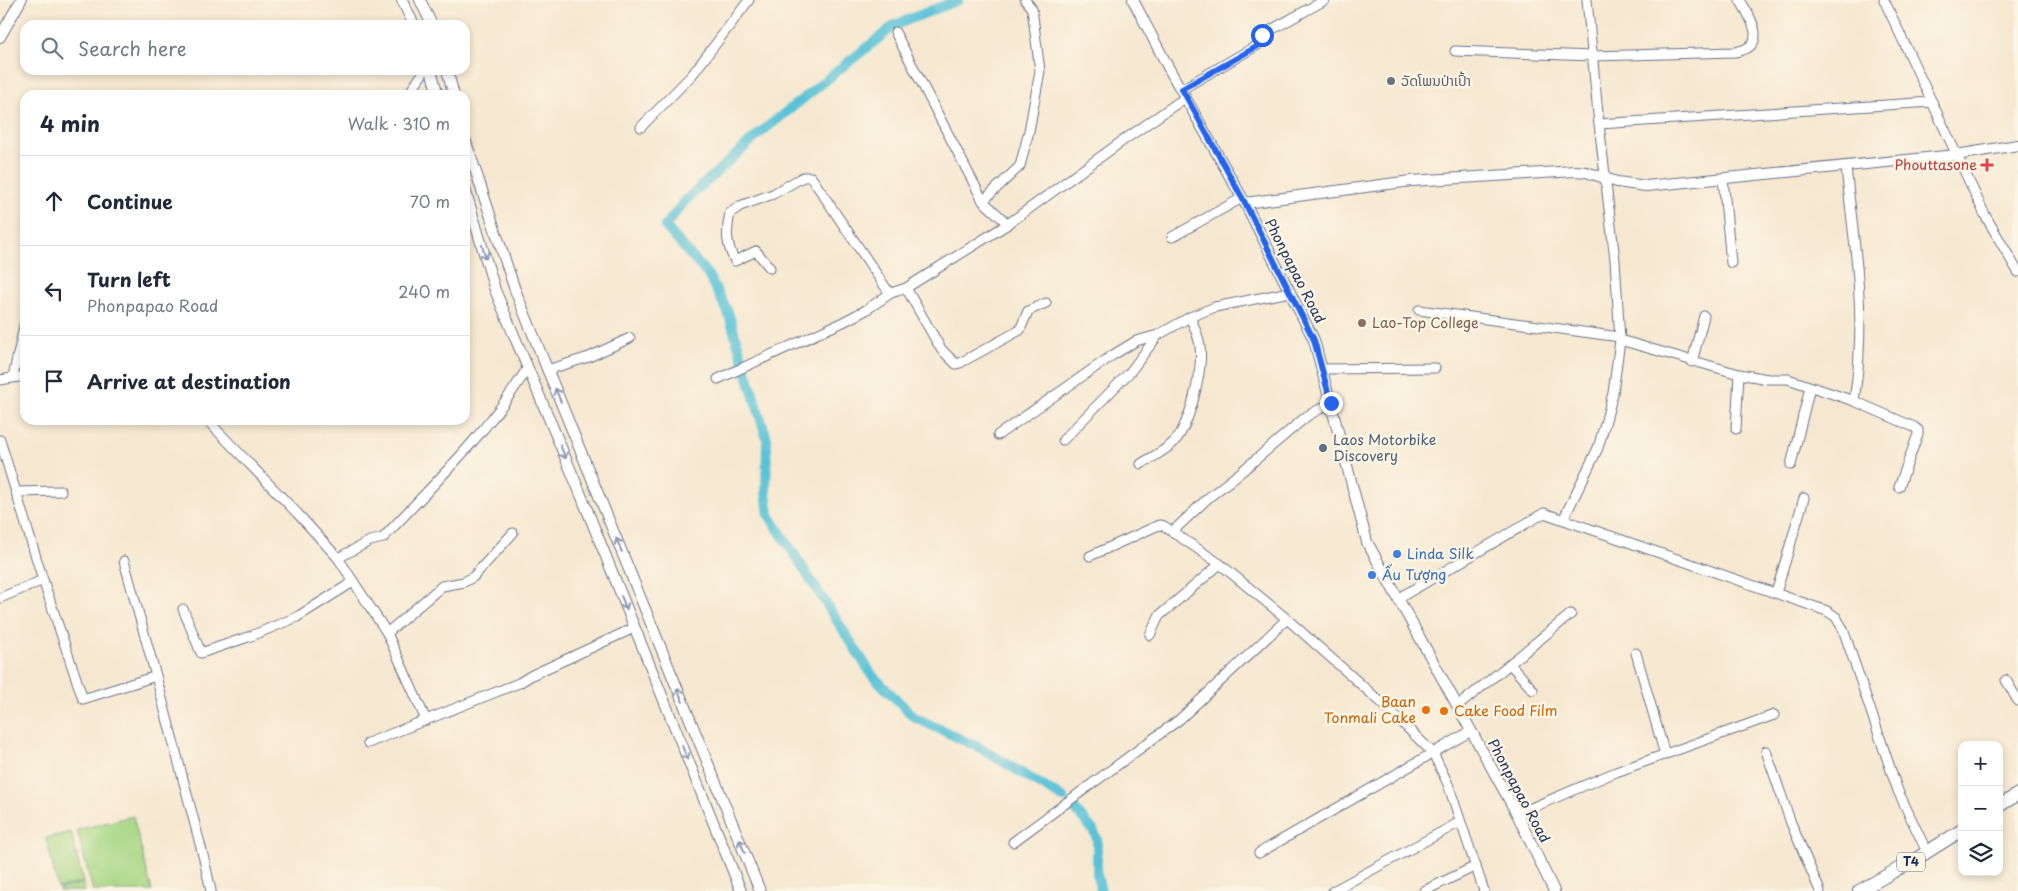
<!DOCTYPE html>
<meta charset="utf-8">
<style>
:root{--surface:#fff;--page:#f6f6f7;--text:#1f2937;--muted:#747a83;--line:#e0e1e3}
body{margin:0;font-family:"Playpen Sans","Noto Sans Lao",sans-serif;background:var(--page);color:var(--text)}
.controls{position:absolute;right:15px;bottom:15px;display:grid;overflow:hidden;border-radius:10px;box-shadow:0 2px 8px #0003}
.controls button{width:45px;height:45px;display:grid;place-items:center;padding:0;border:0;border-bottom:1px solid var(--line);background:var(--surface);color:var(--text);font:25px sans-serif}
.stop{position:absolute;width:15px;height:15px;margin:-11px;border:4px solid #2563eb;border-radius:50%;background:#fff}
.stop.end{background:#2563eb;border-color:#fff;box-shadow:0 1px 5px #0008}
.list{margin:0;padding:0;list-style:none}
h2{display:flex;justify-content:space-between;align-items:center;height:65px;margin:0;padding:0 20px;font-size:21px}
h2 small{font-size:16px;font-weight:400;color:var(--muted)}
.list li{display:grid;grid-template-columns:32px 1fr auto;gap:15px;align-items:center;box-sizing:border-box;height:90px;padding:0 20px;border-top:1px solid var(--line)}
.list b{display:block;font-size:19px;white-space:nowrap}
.list p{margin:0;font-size:16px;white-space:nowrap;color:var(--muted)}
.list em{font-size:16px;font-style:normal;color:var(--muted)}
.icon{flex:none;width:28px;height:28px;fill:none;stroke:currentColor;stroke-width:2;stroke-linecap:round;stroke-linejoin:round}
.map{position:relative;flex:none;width:2018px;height:891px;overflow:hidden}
.search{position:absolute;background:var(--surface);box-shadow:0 2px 8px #0003;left:20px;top:20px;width:450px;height:55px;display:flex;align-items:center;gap:12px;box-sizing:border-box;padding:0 18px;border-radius:15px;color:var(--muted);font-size:19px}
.panel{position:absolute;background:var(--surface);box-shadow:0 2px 8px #0003;left:20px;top:90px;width:450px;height:335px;border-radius:15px}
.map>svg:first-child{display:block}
</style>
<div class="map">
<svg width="2018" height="891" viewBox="0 0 2018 891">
<rect width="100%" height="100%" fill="#fcf5e5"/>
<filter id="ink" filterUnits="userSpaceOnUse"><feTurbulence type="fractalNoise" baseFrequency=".02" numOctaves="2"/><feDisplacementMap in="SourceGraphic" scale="10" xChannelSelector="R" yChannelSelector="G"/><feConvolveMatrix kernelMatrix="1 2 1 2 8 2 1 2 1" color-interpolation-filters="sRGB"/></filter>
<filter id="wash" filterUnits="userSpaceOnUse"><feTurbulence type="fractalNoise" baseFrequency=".0096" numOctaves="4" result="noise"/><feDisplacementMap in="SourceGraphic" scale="20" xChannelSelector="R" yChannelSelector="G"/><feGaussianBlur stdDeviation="1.12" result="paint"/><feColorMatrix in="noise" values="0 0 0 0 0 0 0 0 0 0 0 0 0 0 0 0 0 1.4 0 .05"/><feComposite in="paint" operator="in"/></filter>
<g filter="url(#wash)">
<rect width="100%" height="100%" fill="#f6e8d0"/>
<g fill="#a7d785" stroke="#618372">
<polygon points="133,816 152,891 93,891 77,830"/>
<polygon points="71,832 83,882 58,888 46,838"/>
<polygon points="83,883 85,891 59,891 59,889"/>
</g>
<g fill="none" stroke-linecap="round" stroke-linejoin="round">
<g stroke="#5ac2d7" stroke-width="10">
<polyline points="958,0 895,25 760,133 685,201 665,226 708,275 728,312 767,439 766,492 769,515 872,675 914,717 982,749 1063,798"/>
<polyline points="1071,805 1093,830 1097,839 1097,875 1101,891"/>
</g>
</g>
</g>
<g filter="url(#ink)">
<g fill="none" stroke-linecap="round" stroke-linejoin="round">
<g stroke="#687086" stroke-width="11">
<g id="minor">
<polyline points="1884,0 1985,215 2018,272"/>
<polyline points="895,32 983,201"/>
<path d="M 1455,51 L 1593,56 L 1735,52 C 1769,46 1752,20 1740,0"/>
<polyline points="1182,89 1258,45 1262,35 1325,0"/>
<polyline points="408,95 425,70"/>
<polyline points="1599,124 1932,102"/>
<polyline points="641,127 692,75 749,0"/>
<path d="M 1846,167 C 1852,228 1863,290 1859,352 C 1859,368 1856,385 1854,401"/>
<polyline points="1723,178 1731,263"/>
<polyline points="1008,224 983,201 1020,166 1029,131 1040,71 1032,9 1025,0"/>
<polyline points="1172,237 1242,198"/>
<path d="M 770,268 L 756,251 L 735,261 C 726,244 726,232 730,213 L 740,206 L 773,194 L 803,177 L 811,177 L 888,291 L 891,293"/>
<polyline points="906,288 941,349 956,364 960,363 1020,330 1028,311 1046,303"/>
<polyline points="1419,310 1620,337"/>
<polyline points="1620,340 1739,374 1768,379 1788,379 1854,401 1914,427 1918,430 1918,434 1899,487"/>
<polyline points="1692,362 1704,316"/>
<polyline points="1321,369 1435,368"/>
<polyline points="547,370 589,357 630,338"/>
<polyline points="13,377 25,322"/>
<polyline points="718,379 843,322 866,310 891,293 906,288 1008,224 1121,142 1186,97"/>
<polyline points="0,380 25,376"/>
<polyline points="207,420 297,513 338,558 387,633 426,720"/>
<polyline points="1736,429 1739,374"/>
<polyline points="998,435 1113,355 1136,341 1158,335 1190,317 1215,307 1290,292"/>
<polyline points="0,440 43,580 83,699 156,676 124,561"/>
<polyline points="1063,440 1130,372 1158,335"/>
<path d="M 1141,464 C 1152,457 1165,451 1174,442 C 1190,425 1203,370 1200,346 C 1199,337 1194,326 1190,317"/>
<polyline points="1791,465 1810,387"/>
<polyline points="16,492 61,491"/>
<polyline points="1564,518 1598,448 1606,420 1613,393 1620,340 1615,260 1599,124 1587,0"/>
<polyline points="1172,532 1208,498 1241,472 1307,416 1331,403"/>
<polyline points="1090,556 1159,525 1164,526 1220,564 1287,619 1383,704 1433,753 1448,784 1484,891"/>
<path d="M 338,558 L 370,541 L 383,538 C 434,484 487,433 527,369"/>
<polyline points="1776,593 1804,498"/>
<polyline points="0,598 43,580"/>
<polyline points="1399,598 1544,513 1827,611 1836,617 1843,629 1898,791 1927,852"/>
<polyline points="183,609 201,653 251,636 297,617 353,582"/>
<polyline points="387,633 442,586 464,582 473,577 513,533"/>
<polyline points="1150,635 1159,616 1220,564"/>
<polyline points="1636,653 1665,755"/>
<polyline points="1510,664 1533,690"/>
<polyline points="156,676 204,859 211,891"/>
<polyline points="2006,680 2018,701"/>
<polyline points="1458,706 1571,614"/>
<polyline points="368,743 519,683 532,675 634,628"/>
<polyline points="1766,751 1791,823 1820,891"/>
<polyline points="1517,814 1616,772 1774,715"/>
<polyline points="1013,842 1180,719 1287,619"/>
<polyline points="1259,853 1471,731"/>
<polyline points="1333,891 1460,822"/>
<polyline points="1424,891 1476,866"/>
</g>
</g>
<g stroke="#687086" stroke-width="12">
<g id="tertiary">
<polyline points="402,0 414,25"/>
<polyline points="420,0 432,25"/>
<polyline points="1133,0 1168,67 1245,203 1314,340 1367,542 1517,814 1554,891"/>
<polyline points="0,37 21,0"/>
<polyline points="431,70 438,95"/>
<polyline points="447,70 454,95"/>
<polyline points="465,139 515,290 760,891"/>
<polyline points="465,189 495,290 579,490 741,891"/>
<polyline points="1245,203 1411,181 1575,171 1586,172 1617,182 1646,186 1956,155 2018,145"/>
</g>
</g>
<g stroke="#687086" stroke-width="14">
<g id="primary">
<polyline points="1999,806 2018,794"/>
<polyline points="1859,891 1916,859 1962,830"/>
</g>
</g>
<use href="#minor" stroke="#fff" stroke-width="9"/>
<use href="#tertiary" stroke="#fff" stroke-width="10"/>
<use href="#primary" stroke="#fff" stroke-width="12"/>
</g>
<defs><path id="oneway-shaft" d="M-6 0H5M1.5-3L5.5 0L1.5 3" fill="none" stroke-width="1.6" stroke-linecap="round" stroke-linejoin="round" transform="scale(1.25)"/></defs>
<g stroke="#8d97ae">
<use href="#oneway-shaft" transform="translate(484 252) rotate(74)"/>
<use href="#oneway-shaft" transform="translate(558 395) rotate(-112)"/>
<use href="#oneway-shaft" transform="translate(563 452) rotate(67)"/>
<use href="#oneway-shaft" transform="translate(619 545) rotate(-112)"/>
<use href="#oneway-shaft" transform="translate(624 603) rotate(68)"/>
<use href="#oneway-shaft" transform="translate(680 695) rotate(-112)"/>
<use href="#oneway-shaft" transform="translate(685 753) rotate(68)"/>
<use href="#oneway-shaft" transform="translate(742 846) rotate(-112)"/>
</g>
</g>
<g fill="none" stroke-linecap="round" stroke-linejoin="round" filter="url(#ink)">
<polyline stroke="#2563eb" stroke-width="6" points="1262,35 1258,46 1182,89 1245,203 1314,340 1331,403"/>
</g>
<circle fill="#6b7280" stroke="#fcf5e5" stroke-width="2" cx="1391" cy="81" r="5"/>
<path fill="#e0444e" stroke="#fcf5e5" stroke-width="2" d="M1984.5 157.5h5v5h5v5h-5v5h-5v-5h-5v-5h5z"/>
<circle fill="#8d6e63" stroke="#fcf5e5" stroke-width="2" cx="1362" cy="323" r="5"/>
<circle fill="#5c6f8a" stroke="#fcf5e5" stroke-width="2" cx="1323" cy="448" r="5"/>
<g fill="#3f7fe0" stroke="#fcf5e5" stroke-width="2">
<circle cx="1397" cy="554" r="5"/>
<circle cx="1372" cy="575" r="5"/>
</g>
<g fill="#e8710a" stroke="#fcf5e5" stroke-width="2">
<circle cx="1426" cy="710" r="5"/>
<circle cx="1444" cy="711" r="5"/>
</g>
<g text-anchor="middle" stroke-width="5" stroke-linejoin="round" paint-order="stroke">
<rect fill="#fcf5e5" stroke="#5e6a86" stroke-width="1" x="1897" y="852.5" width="28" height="19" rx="4"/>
<g font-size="12" font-weight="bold" fill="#1b2f5e">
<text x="1911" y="866">T4</text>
</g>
<g font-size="14" fill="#5b616d" stroke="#fcf5e5" text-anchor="start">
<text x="1401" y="86">ວັດໂພນປ່າເປົ້າ</text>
</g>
<g font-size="14" fill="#be3a42" stroke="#fcf5e5" text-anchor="end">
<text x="1977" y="170">Phouttasone</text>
</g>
<g font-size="14" fill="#1b2f5e" stroke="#fcf5e5">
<text transform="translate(1295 271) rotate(63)" y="5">Phonpapao Road</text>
<text transform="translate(1519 791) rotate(62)" y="5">Phonpapao Road</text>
</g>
<g font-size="14" fill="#785e54" stroke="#fcf5e5" text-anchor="start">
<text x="1372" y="328">Lao-Top College</text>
</g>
<g font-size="14" fill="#4e5e75" stroke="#fcf5e5" text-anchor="start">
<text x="1333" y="445">Laos Motorbike<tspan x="1333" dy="16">Discovery</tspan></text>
</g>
<g font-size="14" fill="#366cbe" stroke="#fcf5e5" text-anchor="start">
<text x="1407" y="559">Linda Silk</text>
<text x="1382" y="580">Ấu Tượng</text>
</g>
<g font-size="14" fill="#c56008" stroke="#fcf5e5" text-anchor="end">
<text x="1416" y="707">Baan<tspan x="1416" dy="16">Tonmali Cake</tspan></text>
<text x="1454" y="716" text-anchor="start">Cake Food Film</text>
</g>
</g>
</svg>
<div class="controls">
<button>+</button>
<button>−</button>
<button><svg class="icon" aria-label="layers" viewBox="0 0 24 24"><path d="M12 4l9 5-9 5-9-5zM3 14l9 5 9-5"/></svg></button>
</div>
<div class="stop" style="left:1262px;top:35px"></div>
<div class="stop end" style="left:1331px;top:403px"></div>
<div class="search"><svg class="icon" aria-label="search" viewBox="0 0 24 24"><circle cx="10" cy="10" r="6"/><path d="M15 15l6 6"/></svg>Search here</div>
<section class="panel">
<h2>4 min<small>Walk · 310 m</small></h2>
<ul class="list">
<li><svg class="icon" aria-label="ahead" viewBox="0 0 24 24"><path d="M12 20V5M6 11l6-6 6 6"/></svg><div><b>Continue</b></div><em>70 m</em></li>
<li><svg class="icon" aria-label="left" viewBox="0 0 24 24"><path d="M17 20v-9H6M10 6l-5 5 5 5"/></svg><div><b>Turn left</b><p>Phonpapao Road</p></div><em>240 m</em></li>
<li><svg class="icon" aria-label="arrive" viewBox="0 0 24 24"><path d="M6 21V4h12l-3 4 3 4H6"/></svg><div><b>Arrive at destination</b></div></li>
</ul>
</section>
</div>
